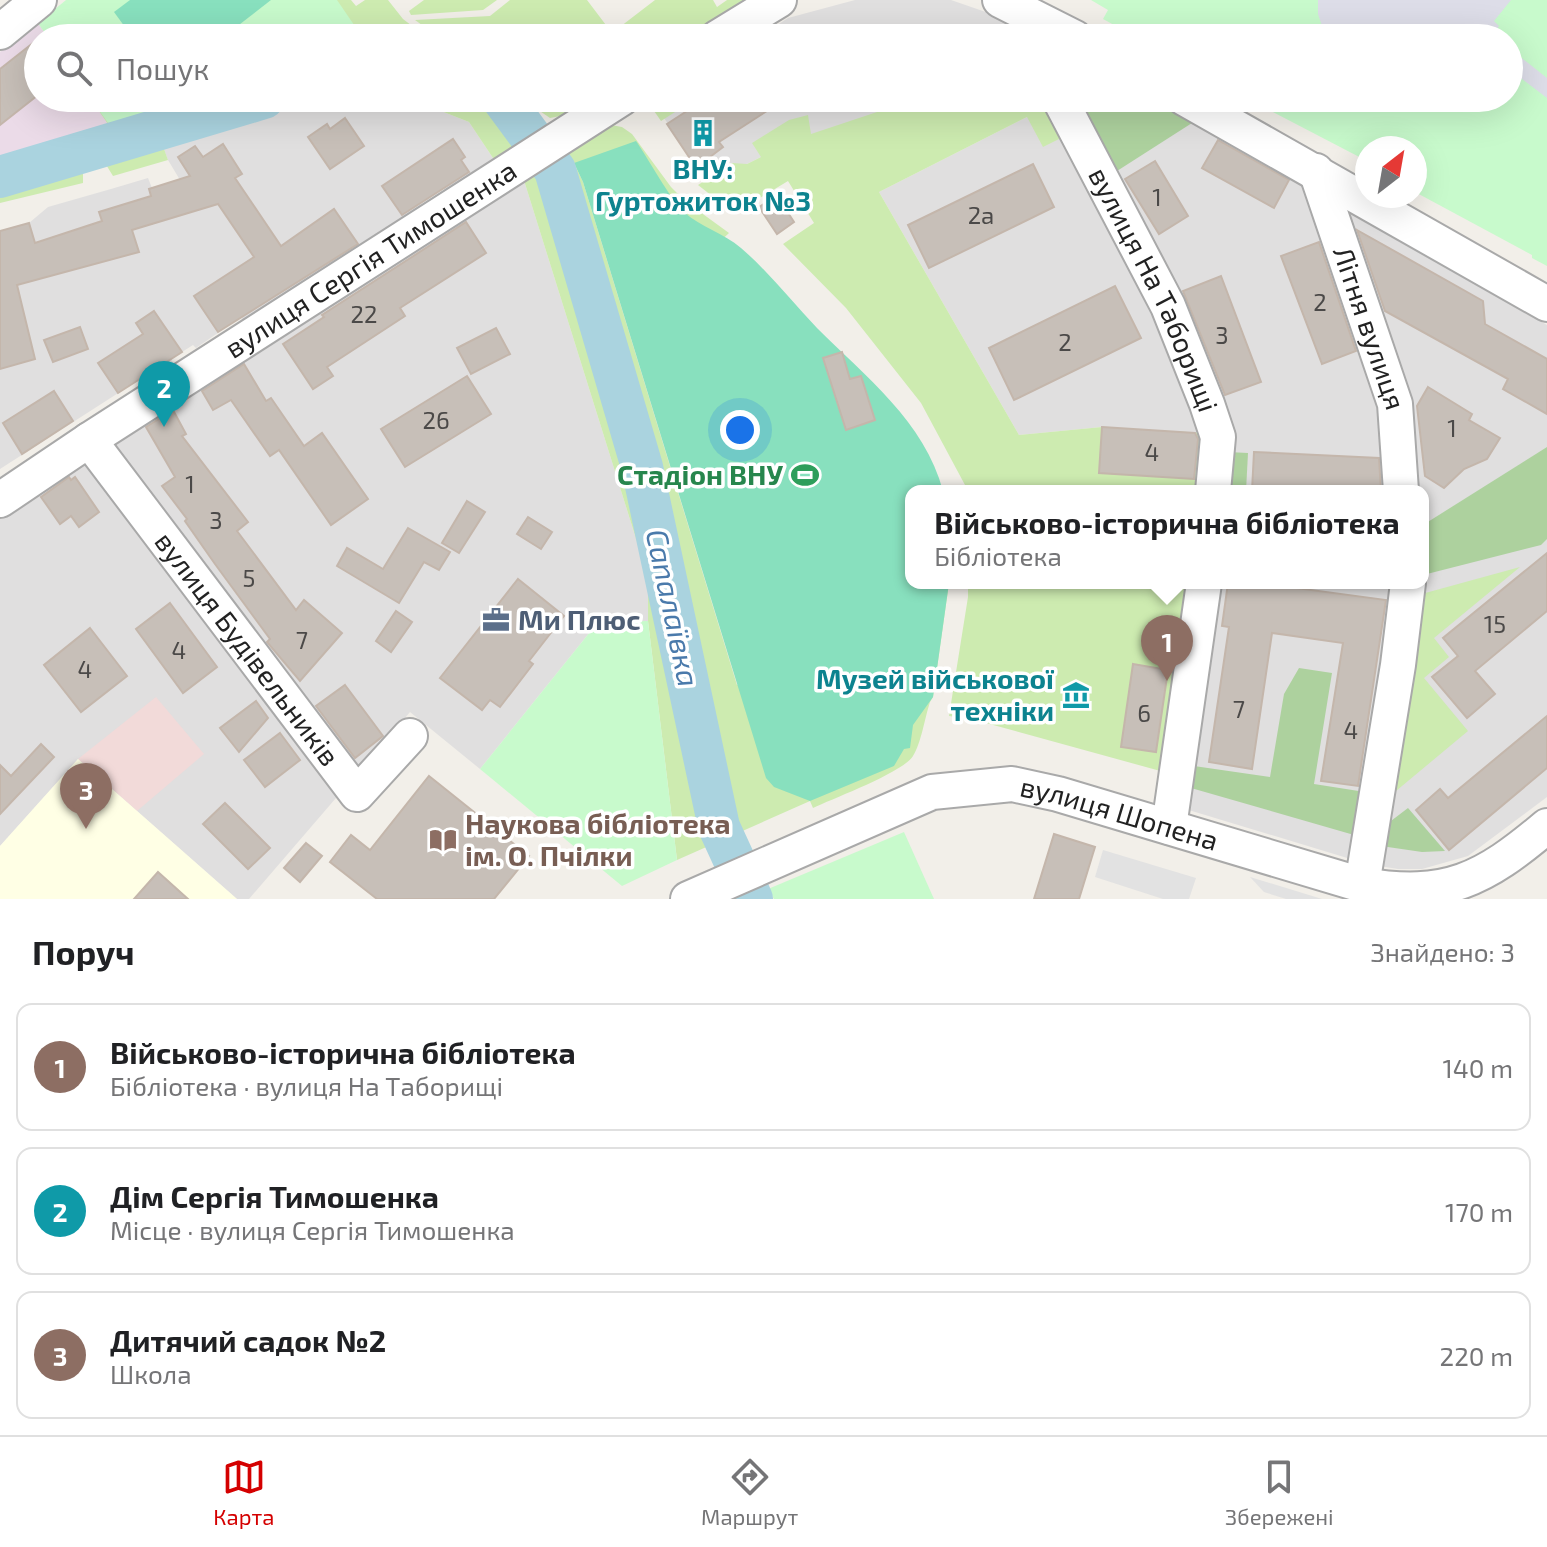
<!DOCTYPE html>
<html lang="uk">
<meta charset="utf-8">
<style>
:root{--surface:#fff;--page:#f2f2f2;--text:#202124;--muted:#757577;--line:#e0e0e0;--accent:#d40000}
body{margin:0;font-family:"Exo 2",sans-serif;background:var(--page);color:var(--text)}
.compass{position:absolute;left:1355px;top:136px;width:72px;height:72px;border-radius:50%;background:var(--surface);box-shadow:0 8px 32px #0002;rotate:31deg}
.you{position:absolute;left:740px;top:430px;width:28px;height:28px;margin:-20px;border:6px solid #fff;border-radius:50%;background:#1a73e8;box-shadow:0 0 0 12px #1a73e833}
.badge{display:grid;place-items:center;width:52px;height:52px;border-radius:50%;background:var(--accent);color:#fff;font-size:26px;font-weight:700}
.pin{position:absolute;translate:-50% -66px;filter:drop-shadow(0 2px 4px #0008)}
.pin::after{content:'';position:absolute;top:42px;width:28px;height:24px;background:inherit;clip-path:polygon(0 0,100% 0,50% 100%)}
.popup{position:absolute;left:905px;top:485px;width:524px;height:104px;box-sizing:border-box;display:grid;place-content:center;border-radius:16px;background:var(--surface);filter:drop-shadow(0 2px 6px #0005);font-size:26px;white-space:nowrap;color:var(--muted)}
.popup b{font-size:30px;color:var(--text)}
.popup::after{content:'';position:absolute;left:50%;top:100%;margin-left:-16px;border:16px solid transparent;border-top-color:var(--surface)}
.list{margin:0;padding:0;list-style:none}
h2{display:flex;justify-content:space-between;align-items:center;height:104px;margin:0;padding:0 32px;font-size:34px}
h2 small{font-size:26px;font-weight:400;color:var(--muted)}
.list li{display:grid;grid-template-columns:52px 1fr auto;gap:24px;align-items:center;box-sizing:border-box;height:128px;margin:0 16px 16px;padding:0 16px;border:2px solid var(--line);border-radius:16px}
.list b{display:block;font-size:30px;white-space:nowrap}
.list p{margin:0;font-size:26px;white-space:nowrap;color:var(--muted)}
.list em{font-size:26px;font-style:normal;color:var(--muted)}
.icon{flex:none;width:44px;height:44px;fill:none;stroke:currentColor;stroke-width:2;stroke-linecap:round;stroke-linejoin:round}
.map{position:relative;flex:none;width:1547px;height:899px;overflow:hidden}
.search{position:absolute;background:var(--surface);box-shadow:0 8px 32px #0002;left:24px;right:24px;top:24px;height:88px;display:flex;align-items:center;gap:20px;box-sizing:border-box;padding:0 28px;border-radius:44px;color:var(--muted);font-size:30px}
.sheet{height:536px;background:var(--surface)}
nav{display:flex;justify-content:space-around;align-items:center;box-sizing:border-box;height:112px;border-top:2px solid var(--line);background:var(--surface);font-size:22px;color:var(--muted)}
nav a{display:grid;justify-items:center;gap:4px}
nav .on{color:var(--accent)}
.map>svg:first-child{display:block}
</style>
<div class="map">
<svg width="1547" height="899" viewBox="0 0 1547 899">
<rect width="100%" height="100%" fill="#f2efe9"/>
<g fill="#e0dfdf">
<polygon points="855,0 951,0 1003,18 1042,38 758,38 788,18"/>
<polygon points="276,98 408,98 469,122 495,161 447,191 444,189 421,204 422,208 308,279 245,323 241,317 196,348 193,345 171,359 174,365 169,368 165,363 0,469 0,231 29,223 48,207 111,189 148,178 152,188 180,180 168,160 159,136"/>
<polygon points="665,98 1021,98 1005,105 801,137 709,183 655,105"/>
<polygon points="1148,98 1547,325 1547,797 1468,856 1422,869 1398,869 1367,864 1159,801 1188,583 1423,583 1423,491 1200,491 1102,427 1019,435 879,192 1027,117 1068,134"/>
<polygon points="522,174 648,577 648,621 598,622 480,769 410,712 249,899 237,899 78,759 0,846 0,503"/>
</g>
<polygon fill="#f2dad9" points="156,697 204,754 137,811 78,759"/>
<polygon fill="#ebdbe8" points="38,23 48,38 38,38 38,98 90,98 111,127 64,146 0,163 0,52"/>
<polygon fill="#ffffe5" points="78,759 237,899 0,899 0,846"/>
<g fill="#cdebb0">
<polygon points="278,0 351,0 356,6 365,0 388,0 403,19 428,38 228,38"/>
<polygon points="424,0 497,0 483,10 411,15 409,11"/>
<polygon points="510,0 587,0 612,33 655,0 713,0 717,7 727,0 745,0 686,38 440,38 415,20 490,16"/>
<polygon points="90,98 276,98 159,135 168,160 113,176 105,163 83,171 83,183 0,203 0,163 64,146 110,127"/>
<polygon points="408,98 507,98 544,129 495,161 469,122"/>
<polygon points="521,98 592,98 566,115 550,118"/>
<polygon points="668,98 697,98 661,121 652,108"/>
<polygon points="1021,98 1049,98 1069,134 1043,147 1027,117 879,192 1019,435 1102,427 1204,433 1200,491 966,491 965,485 921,403 846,308 783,244 814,223 788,181 745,207 729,197 721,203 698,185 732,163 747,164 761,157 752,143 789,120 808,115 811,134 877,112 1005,105"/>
<path d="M 611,125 L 622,127 L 632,134 L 671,187 L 685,201 L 729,233 L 710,251 L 574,163 L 583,182 L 737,685 L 949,583 L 933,697 L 930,702 C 925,717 921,744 913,756 C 902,773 834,798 813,808 L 810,801 L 677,860 L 648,621 L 648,577 L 522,174 L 562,155 L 572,161 L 566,152 Z"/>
<polygon points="1520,567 1434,638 1449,657 1424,678 1468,731 1384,801 1418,595"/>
<polygon points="968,583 1188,583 1164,772 975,720 949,716 968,597"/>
</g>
<g fill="#add19e">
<polygon points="1077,98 1148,98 1192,123 1117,171"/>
<polygon points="1547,447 1547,539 1541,545 1423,575 1423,525"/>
<polygon points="1228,452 1248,453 1246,491 1225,491"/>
<polygon points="1299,668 1332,673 1314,784 1365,792 1361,837 1191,788 1194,766 1270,777 1284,694"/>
<polygon points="1408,808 1445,851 1422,852 1381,846 1383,827"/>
</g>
<g fill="#c8facc">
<polygon points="66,0 337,0 363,38 48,38 38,23"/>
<polygon points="1091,0 1547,0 1547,266 1532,258 1532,255 1415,192 1415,148 1367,148 1367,161 1246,98 1509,98 1509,38 1138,38 1103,19 1108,10"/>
<polygon points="90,98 199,98 111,127"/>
<polygon points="648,621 677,860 622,886 480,769 598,622"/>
<polygon points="904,832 934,899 774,899 768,889"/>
</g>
<g fill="#88e0be">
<polygon points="130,0 271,0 222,38 133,38 114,12"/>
<path d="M 636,141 C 648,158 670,199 684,212 C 700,227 724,233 741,248 C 769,272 791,301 817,328 C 865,376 925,422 943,491 L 911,491 L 911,583 L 949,583 L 933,697 L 913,725 L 910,748 L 904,749 L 894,766 L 810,801 L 774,787 L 766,778 L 583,182 L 574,163 Z"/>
</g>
<g fill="#e2e2e2">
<polygon points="1103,850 1196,878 1189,899 1163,899 1095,877"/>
<polygon points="1250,877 1322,899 1286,899 1264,892"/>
</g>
<g fill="#dddde8">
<polygon points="1318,0 1511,0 1494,21 1499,26 1493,35 1496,38 1326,38 1318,14"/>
<polygon points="1509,48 1547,78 1547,98 1509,69"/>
</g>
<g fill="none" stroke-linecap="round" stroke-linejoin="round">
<g stroke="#aad3df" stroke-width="42">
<polyline points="502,98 555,170 642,467 719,827 752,899"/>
<polyline points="0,177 264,98"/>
</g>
</g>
<g fill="#c7bfb8" stroke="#c4b6ab" stroke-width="2">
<polygon points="38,39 38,95 0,125 0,69"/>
<polygon points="707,98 787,98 719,142 723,147 706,160 695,157 691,160 667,124"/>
<polygon points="345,118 364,146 330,169 308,137 327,124 330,129"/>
<polygon points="453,139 465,157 461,160 469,172 402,215 382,186"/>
<polygon points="1218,140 1289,180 1274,208 1202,168"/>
<polygon points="223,144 242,174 235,178 281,246 334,209 358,244 218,332 194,296 254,257 218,204 132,230 139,252 17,285 35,359 0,369 0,231 29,223 35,243 102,221 99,212 151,196 149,189 190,176 178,157 195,146 203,157"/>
<polygon points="1155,161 1188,216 1159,234 1125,179"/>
<polygon points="1033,164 1054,207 929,268 908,225"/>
<polygon points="777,196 794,222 777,234 759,207"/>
<polygon points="466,222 486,253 400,308 405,316 327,367 333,376 313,389 283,344 324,317 322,315"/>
<polygon points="1357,230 1483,301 1485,324 1547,359 1547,414 1503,389 1508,379 1385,311"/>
<polygon points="1319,242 1356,351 1322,364 1281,256"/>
<polygon points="1221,276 1261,382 1225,395 1183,291"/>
<polygon points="1115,286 1141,338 1014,400 989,348"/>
<polygon points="154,311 182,352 118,393 98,363 143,334 136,323"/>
<polygon points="80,327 88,349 53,362 44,340"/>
<polygon points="496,328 510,354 471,374 457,348"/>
<polygon points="842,352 850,379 861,376 875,420 846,430 823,358"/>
<polygon points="244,364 266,401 271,398 304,446 322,433 368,499 331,525 279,450 270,456 231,400 213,410 202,391"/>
<polygon points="467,376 491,414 405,467 381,429"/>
<polygon points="1428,387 1472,414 1469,420 1500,438 1487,459 1464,469 1444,488 1425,476 1417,406"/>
<polygon points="54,391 73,421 22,454 3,423"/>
<polygon points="173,410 186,434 182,436 248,522 237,531 296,610 304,600 342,633 300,681 267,642 270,639 215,564 185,521 187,519 162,486 175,477 146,427"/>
<polygon points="1102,427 1195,433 1198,439 1194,479 1099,473"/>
<polygon points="1254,452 1379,458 1381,491 1252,491"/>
<polygon points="69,477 71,480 75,477 99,512 79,527 71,516 60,524 41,497"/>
<polygon points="467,501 485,512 459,553 442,543"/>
<polygon points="528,517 552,532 541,549 517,534"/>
<polygon points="408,528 450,552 439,570 424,562 399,603 337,566 347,548 383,569"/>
<polygon points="1547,553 1547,611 1475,671 1495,694 1467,718 1432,677 1458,656 1443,638"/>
<polygon points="518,579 564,616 529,661 533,664 500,707 490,700 482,710 440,678"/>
<polygon points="1228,583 1259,583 1386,600 1358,786 1321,781 1343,643 1272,633 1252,769 1209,762 1229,627 1222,626"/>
<polygon points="170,603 217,667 183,693 136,629"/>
<polygon points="396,611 412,622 391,652 376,641"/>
<polygon points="90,628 127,676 81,712 44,665"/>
<polygon points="1133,664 1168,670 1156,752 1121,747"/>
<polygon points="345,685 383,736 355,758 316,706"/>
<polygon points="256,701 268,718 239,752 220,728"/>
<polygon points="1547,716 1547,768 1449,850 1416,810 1440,789 1448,798"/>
<polygon points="280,733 300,760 265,787 244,760"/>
<polygon points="41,744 54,757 0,814 0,765 11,776"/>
<polygon points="429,776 529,856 494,899 377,899 330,862 351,835 370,850"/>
<polygon points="225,803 270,848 248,869 203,824"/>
<polygon points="1054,834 1095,847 1079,899 1034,899"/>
<polygon points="306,843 322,856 300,882 284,868"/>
<polygon points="158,872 188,899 134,899"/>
</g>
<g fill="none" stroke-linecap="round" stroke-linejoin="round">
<g stroke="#a9a9a9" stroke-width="38">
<g id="minor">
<polyline points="1000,0 1075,38"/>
<polyline points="0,32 39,0"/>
<polyline points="717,38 779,0"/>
<path id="s1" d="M 1059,98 L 1168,306 L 1207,404 L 1218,437 L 1213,491"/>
<polyline points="1184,98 1547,304"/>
<path id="s2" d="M 1316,171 L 1395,404 L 1401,491"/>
<path id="s3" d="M 89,440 L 357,794 L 410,736"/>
<path id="s4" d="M 0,500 L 89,440 L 622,98"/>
<polyline points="1169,827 1204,583"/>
<polyline points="1362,885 1398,665 1408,583"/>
<path id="s5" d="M 688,899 L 932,792 L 1012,784 L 1058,794 L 1362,885 C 1447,899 1483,880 1547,826"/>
</g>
</g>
<use href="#minor" stroke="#fff" stroke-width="34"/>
</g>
<defs>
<g id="building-bare" transform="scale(2.16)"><path d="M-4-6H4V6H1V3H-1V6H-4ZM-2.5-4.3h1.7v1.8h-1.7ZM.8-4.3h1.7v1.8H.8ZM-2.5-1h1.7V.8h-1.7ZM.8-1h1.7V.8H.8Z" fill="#0f9aa8" stroke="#fff" stroke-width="2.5" paint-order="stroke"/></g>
<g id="stadium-bare" transform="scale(2.16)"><path d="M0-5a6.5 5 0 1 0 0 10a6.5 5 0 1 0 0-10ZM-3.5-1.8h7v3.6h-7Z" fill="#2e9e5b" stroke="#fff" stroke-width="2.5" paint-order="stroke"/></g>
<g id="office-bare" transform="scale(2.16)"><path d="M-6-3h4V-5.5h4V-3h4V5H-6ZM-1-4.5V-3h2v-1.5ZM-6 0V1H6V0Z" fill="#5c6f8a" stroke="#fff" stroke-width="2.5" paint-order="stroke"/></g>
<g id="museum-bare" transform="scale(2.16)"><path d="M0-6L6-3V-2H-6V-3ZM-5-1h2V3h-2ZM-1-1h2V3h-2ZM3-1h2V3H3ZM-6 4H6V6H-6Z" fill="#0f9aa8" stroke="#fff" stroke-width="2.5" paint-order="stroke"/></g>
<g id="library-bare" transform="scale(2.16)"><path d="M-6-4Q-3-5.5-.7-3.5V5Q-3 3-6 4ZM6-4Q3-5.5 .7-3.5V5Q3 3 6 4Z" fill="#8d6e63" stroke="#fff" stroke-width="2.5" paint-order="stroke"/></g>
</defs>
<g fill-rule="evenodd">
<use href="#building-bare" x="703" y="133"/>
<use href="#stadium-bare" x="805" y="475"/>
<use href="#office-bare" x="496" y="620"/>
<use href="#museum-bare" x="1076" y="695"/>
<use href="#library-bare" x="443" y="840"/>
</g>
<g text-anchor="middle" stroke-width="7" stroke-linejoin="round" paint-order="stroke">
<g font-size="24" fill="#4b4948">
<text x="1157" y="206">1</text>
<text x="981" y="224">2а</text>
<text x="1320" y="311">2</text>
<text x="364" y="323">22</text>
<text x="1222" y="344">3</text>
<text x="1065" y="351">2</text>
<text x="436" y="429">26</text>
<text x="1452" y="437">1</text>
<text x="1152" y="461">4</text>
<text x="190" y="493">1</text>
<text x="216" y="529">3</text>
<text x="249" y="587">5</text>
<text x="1495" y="633">15</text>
<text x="302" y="649">7</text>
<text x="179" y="659">4</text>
<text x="85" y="678">4</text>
<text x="1239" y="718">7</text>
<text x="1144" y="722">6</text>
<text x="1351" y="739">4</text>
</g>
<g font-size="28" font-weight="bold" fill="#0d838f" stroke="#fff">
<text x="703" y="179">ВНУ:<tspan x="703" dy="32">Гуртожиток №3</tspan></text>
<text x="1054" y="689" text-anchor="end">Музей військової<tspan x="1054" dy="32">техніки</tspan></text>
</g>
<g font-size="28" fill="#222" stroke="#fff">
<text dy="10" stroke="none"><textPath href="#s4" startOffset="442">вулиця Сергія Тимошенка</textPath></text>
<text dy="10" stroke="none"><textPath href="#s1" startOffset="214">вулиця На Таборищі</textPath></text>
<text dy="10" stroke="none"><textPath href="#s2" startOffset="166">Літня вулиця</textPath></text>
<text dy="10" stroke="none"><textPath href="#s3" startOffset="262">вулиця Будівельників</textPath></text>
<text dy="10" stroke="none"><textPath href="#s5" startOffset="458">вулиця Шопена</textPath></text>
</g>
<g font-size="28" font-weight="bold" fill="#27864d" stroke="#fff" text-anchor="end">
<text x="783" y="485">Стадіон ВНУ</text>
</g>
<g font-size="28" font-weight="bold" fill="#4e5e75" stroke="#fff" text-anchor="start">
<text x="518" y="630">Ми Плюс</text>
</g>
<g font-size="28" font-weight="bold" fill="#785e54" stroke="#fff" text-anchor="start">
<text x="465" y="834">Наукова бібліотека<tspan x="465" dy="32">ім. О. Пчілки</tspan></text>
</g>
<g font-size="30" font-style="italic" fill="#4a7aab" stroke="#fff">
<text transform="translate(672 608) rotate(78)" y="10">Сапалаївка</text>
</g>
</g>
</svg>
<svg class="compass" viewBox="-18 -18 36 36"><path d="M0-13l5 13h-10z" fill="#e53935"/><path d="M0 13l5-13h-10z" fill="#757577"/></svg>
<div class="you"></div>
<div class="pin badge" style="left:1167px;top:681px;background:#8d6e63">1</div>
<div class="popup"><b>Військово-історична бібліотека</b>Бібліотека</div>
<div class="pin badge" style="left:164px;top:427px;background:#0f9aa8">2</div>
<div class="pin badge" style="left:86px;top:829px;background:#8d6e63">3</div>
<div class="search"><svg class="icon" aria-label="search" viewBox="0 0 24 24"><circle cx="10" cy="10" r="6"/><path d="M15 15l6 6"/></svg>Пошук</div>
</div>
<section class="sheet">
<h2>Поруч<small>Знайдено: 3</small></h2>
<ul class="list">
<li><span class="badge" style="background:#8d6e63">1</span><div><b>Військово-історична бібліотека</b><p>Бібліотека · вулиця На Таборищі</p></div><em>140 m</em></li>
<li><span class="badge" style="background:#0f9aa8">2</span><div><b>Дім Сергія Тимошенка</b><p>Місце · вулиця Сергія Тимошенка</p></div><em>170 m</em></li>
<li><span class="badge" style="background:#8d6e63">3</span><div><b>Дитячий садок №2</b><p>Школа</p></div><em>220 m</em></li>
</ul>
</section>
<nav>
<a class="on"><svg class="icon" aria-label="map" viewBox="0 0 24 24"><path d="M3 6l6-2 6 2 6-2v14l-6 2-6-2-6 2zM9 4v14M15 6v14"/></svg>Карта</a>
<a><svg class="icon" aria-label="directions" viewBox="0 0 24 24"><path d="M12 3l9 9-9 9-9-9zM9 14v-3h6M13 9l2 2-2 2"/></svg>Маршрут</a>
<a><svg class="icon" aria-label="saved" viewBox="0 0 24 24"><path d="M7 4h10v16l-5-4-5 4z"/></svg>Збережені</a>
</nav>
